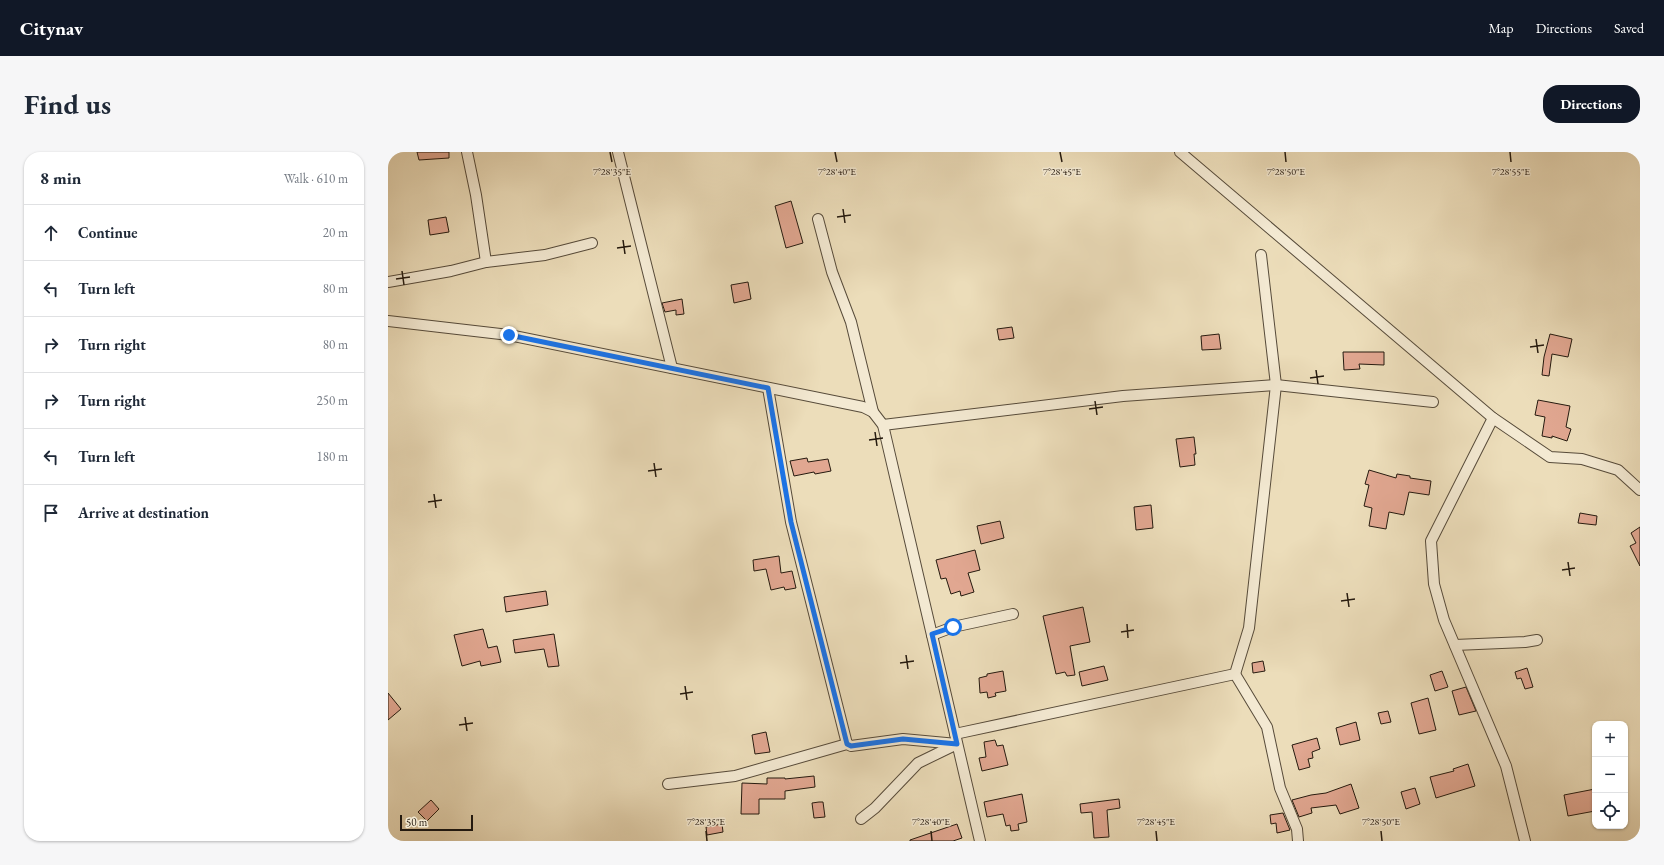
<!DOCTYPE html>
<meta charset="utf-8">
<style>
:root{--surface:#fff;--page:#f6f6f7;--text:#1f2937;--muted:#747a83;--line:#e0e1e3;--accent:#111827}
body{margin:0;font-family:"EB Garamond",serif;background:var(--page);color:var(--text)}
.controls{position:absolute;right:12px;bottom:12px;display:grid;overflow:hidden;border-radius:8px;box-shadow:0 1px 3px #0004}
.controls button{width:36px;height:36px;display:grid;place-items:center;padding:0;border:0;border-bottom:1px solid var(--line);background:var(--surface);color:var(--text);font:20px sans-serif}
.scale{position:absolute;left:12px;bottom:10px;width:73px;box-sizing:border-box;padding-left:4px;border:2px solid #251a0f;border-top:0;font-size:11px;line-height:14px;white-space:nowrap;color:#251a0f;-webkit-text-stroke:3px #f3e9d2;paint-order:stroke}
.stop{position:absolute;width:12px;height:12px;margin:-9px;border:3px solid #1a73e8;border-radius:50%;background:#fff}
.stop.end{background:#1a73e8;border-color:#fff;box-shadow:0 1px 4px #0008}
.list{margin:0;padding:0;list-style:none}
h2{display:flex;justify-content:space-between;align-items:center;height:52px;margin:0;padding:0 16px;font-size:17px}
h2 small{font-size:13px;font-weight:400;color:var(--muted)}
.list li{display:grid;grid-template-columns:26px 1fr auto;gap:12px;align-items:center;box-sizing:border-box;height:56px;padding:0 16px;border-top:1px solid var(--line)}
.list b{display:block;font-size:15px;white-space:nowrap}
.list em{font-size:13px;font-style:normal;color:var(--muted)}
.icon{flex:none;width:22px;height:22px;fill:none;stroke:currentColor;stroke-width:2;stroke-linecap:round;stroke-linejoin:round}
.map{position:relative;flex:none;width:1252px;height:689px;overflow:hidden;border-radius:16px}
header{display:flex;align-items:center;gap:24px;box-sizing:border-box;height:56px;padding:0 20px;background:var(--accent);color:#fff}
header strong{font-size:19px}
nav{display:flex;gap:22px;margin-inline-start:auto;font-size:14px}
.intro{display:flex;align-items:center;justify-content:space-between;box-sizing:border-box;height:96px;padding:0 24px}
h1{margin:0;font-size:28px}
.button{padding:10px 18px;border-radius:16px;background:var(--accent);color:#fff;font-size:14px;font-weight:700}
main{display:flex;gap:24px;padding:0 24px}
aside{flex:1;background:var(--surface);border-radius:16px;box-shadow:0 1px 3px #0004}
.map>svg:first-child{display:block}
</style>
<header>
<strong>Citynav</strong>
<nav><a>Map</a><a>Directions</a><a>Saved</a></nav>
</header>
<div class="intro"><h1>Find us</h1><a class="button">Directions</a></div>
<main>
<aside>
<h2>8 min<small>Walk · 610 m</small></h2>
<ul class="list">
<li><svg class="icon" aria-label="ahead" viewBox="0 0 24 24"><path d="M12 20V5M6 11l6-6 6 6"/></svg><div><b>Continue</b></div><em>20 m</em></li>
<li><svg class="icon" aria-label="left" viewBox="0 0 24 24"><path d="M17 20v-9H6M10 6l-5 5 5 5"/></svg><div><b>Turn left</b></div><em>80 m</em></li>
<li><svg class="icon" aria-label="right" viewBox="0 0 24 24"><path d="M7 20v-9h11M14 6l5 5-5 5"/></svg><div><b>Turn right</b></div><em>80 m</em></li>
<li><svg class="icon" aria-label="right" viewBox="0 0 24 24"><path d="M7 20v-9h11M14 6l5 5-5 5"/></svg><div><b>Turn right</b></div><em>250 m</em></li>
<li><svg class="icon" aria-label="left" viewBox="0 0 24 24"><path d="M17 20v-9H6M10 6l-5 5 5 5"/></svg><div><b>Turn left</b></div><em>180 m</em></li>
<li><svg class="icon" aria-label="arrive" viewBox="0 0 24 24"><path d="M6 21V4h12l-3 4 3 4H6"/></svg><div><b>Arrive at destination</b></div></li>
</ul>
</aside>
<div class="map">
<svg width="1252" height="689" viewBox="0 0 1252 689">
<rect width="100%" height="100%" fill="#ecddba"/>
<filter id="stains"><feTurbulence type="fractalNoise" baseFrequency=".005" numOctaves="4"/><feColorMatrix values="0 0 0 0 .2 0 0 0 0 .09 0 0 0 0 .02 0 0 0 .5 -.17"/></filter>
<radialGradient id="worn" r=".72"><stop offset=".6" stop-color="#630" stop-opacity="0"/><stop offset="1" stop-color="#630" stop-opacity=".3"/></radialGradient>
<g fill="#e1a791" stroke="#251a0f">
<polygon points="29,0 61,0 61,6 31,8"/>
<polygon points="403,49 415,91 398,96 387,54"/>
<polygon points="58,65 61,80 42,83 40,68"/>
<polygon points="360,130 363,147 346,151 343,133"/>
<polygon points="294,147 296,162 288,163 288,158 277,160 274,151"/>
<polygon points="624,175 626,186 611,188 609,177"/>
<polygon points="831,182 833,197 814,198 813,184"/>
<polygon points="1162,182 1184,187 1180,205 1164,202 1161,224 1154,223 1156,205"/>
<polygon points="955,200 996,200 996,213 971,212 972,217 956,218"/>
<polygon points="1150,248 1182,254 1178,275 1183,277 1179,289 1164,284 1164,286 1154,284 1157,265 1147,263"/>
<polygon points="806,285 808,302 806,302 807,313 792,315 788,287"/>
<polygon points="419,306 420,310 440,307 443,319 427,322 426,320 406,324 402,309"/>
<polygon points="981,318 1008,326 1009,322 1022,324 1022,326 1043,329 1041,343 1021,340 1016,363 1001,360 998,377 981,374 984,356 976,354 981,333 977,332"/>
<polygon points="763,353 765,376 748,378 746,355"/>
<polygon points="1192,361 1209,364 1208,373 1190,371"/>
<polygon points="612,369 616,386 593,392 589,374"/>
<polygon points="1252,375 1252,414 1242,394 1248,391 1243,381"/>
<polygon points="587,398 592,418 580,421 586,440 573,444 572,439 563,442 558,426 553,427 548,408"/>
<polygon points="391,404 393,421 404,419 408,436 397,438 396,435 383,438 378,417 366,419 365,408"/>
<polygon points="158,439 160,453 118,460 116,445"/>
<polygon points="695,455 702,490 682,494 687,523 679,524 677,520 668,522 655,464"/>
<polygon points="95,477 100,496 109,494 113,510 93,514 92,509 74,514 66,483"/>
<polygon points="166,482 171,514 160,515 156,497 127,501 125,488"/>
<polygon points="875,509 877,519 865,521 864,511"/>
<polygon points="716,514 720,528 694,534 691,520"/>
<polygon points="1139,516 1145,535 1137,537 1133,526 1129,527 1127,520"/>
<polygon points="615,519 618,539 607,541 608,544 600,546 599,540 592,541 591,526 599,524 599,522"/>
<polygon points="1054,519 1060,535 1047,539 1042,523"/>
<polygon points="1078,535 1088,559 1071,563 1064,539"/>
<polygon points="0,541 13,557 0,568"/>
<polygon points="1040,546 1048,578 1031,582 1023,551"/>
<polygon points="1000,559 1003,570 993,572 990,561"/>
<polygon points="968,570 972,588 952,593 948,576"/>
<polygon points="378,580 382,600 367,602 364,583"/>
<polygon points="929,586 932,597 924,600 925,606 920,607 922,615 911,618 904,593"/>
<polygon points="607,588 609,594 615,593 620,613 594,619 591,606 598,605 596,590"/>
<polygon points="1080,612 1087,634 1048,646 1042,625 1066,619 1065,617"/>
<polygon points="426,624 427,635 397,639 397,647 371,647 371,662 353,662 354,631 379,632 379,626 397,626 397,627"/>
<polygon points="963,632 971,656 952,662 948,653 923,656 924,661 911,665 904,648 923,643 938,641"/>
<polygon points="1027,636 1032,652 1018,657 1013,640"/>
<polygon points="1207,637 1207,659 1180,664 1176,643"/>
<polygon points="634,642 639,670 630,672 631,678 623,679 622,673 618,674 615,662 599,665 596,650"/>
<polygon points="731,647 732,656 719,658 721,685 706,686 704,660 693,661 692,652"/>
<polygon points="43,648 51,657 39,669 30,660"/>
<polygon points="431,650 435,650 437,665 426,666 424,651"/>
<polygon points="895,661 902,678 889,681 888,671 883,672 882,663"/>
<polygon points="334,672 335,680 319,683 318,675"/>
<polygon points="569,672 574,686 565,689 522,689 522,688"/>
</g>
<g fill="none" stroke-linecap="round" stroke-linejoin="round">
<g stroke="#574b3a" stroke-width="12">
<g id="minor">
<polyline points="79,0 88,43 98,110"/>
<polyline points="230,0 284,216"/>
<polyline points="792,0 1105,266 1162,305 1194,307 1230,318 1252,338"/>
<polyline points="430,67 444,120 463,170 485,260"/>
<polyline points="0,130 63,119 98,110 157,103 204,91"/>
<polyline points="0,169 121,183 475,255 485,260 495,273 592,689"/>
<polyline points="380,236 403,370 459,592"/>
<polyline points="1105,266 1043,389 1046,432 1056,468 1118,614 1137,689"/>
<polyline points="495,273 735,244 888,233 1045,250"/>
<polyline points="544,483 565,475 625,462"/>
<polyline points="1067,493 1137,490 1149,488"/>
<polyline points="847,522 879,575 892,636 909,677 910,689"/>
<polyline points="567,582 847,522 861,476 888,233 873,103"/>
<polyline points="280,632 347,624 459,592 463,594 515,587 569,592 530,611 487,656 473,667"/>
</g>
</g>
<use href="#minor" stroke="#f3e9d2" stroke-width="10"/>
</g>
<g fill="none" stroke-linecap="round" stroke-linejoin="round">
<polyline stroke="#1a73e8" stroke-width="5" points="121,183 380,236 403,370 459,592 463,594 515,587 569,592 544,482 565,475"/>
</g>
<path fill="none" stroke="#251a0f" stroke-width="1.5" d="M 222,0 L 224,10M 447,0 L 449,10M 672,0 L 674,10M 897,0 L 898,10M 1122,0 L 1123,10M 455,57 L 457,71M 449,65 L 463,63M 235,88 L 237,102M 229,96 L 243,94M 14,119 L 16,133M 8,127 L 22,125M 1148,187 L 1150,201M 1142,195 L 1156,193M 928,218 L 930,232M 922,226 L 936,224M 707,249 L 709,263M 701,257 L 715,255M 487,280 L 489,294M 481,288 L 495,286M 266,311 L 268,325M 260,319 L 274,317M 46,342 L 48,356M 40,350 L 54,348M 1180,410 L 1182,424M 1174,418 L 1187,416M 959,441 L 961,455M 953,449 L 967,447M 739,472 L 740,486M 733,480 L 746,478M 518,503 L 520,517M 512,511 L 526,509M 297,534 L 299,548M 292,542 L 305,540M 77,565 L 79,579M 71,573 L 85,571M 318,679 L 319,689M 543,679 L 544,689M 768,679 L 769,689M 993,679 L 994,689"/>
<g font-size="10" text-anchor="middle" fill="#251a0f" stroke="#f3e9d2" stroke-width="3" stroke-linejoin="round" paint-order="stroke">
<text x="224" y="23">7°28'35"E</text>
<text x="449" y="23">7°28'40"E</text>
<text x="674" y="23">7°28'45"E</text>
<text x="898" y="23">7°28'50"E</text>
<text x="1123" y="23">7°28'55"E</text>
<text x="318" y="673">7°28'35"E</text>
<text x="543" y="673">7°28'40"E</text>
<text x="768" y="673">7°28'45"E</text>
<text x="993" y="673">7°28'50"E</text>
</g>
<rect width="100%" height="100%" filter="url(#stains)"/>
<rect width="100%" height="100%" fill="url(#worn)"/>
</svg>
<div class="controls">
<button>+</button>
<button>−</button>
<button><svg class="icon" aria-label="locate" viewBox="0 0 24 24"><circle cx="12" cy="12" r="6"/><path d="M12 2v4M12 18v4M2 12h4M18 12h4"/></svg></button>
</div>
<div class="scale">50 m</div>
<div class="stop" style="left:565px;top:475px"></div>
<div class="stop end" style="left:121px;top:183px"></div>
</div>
</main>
